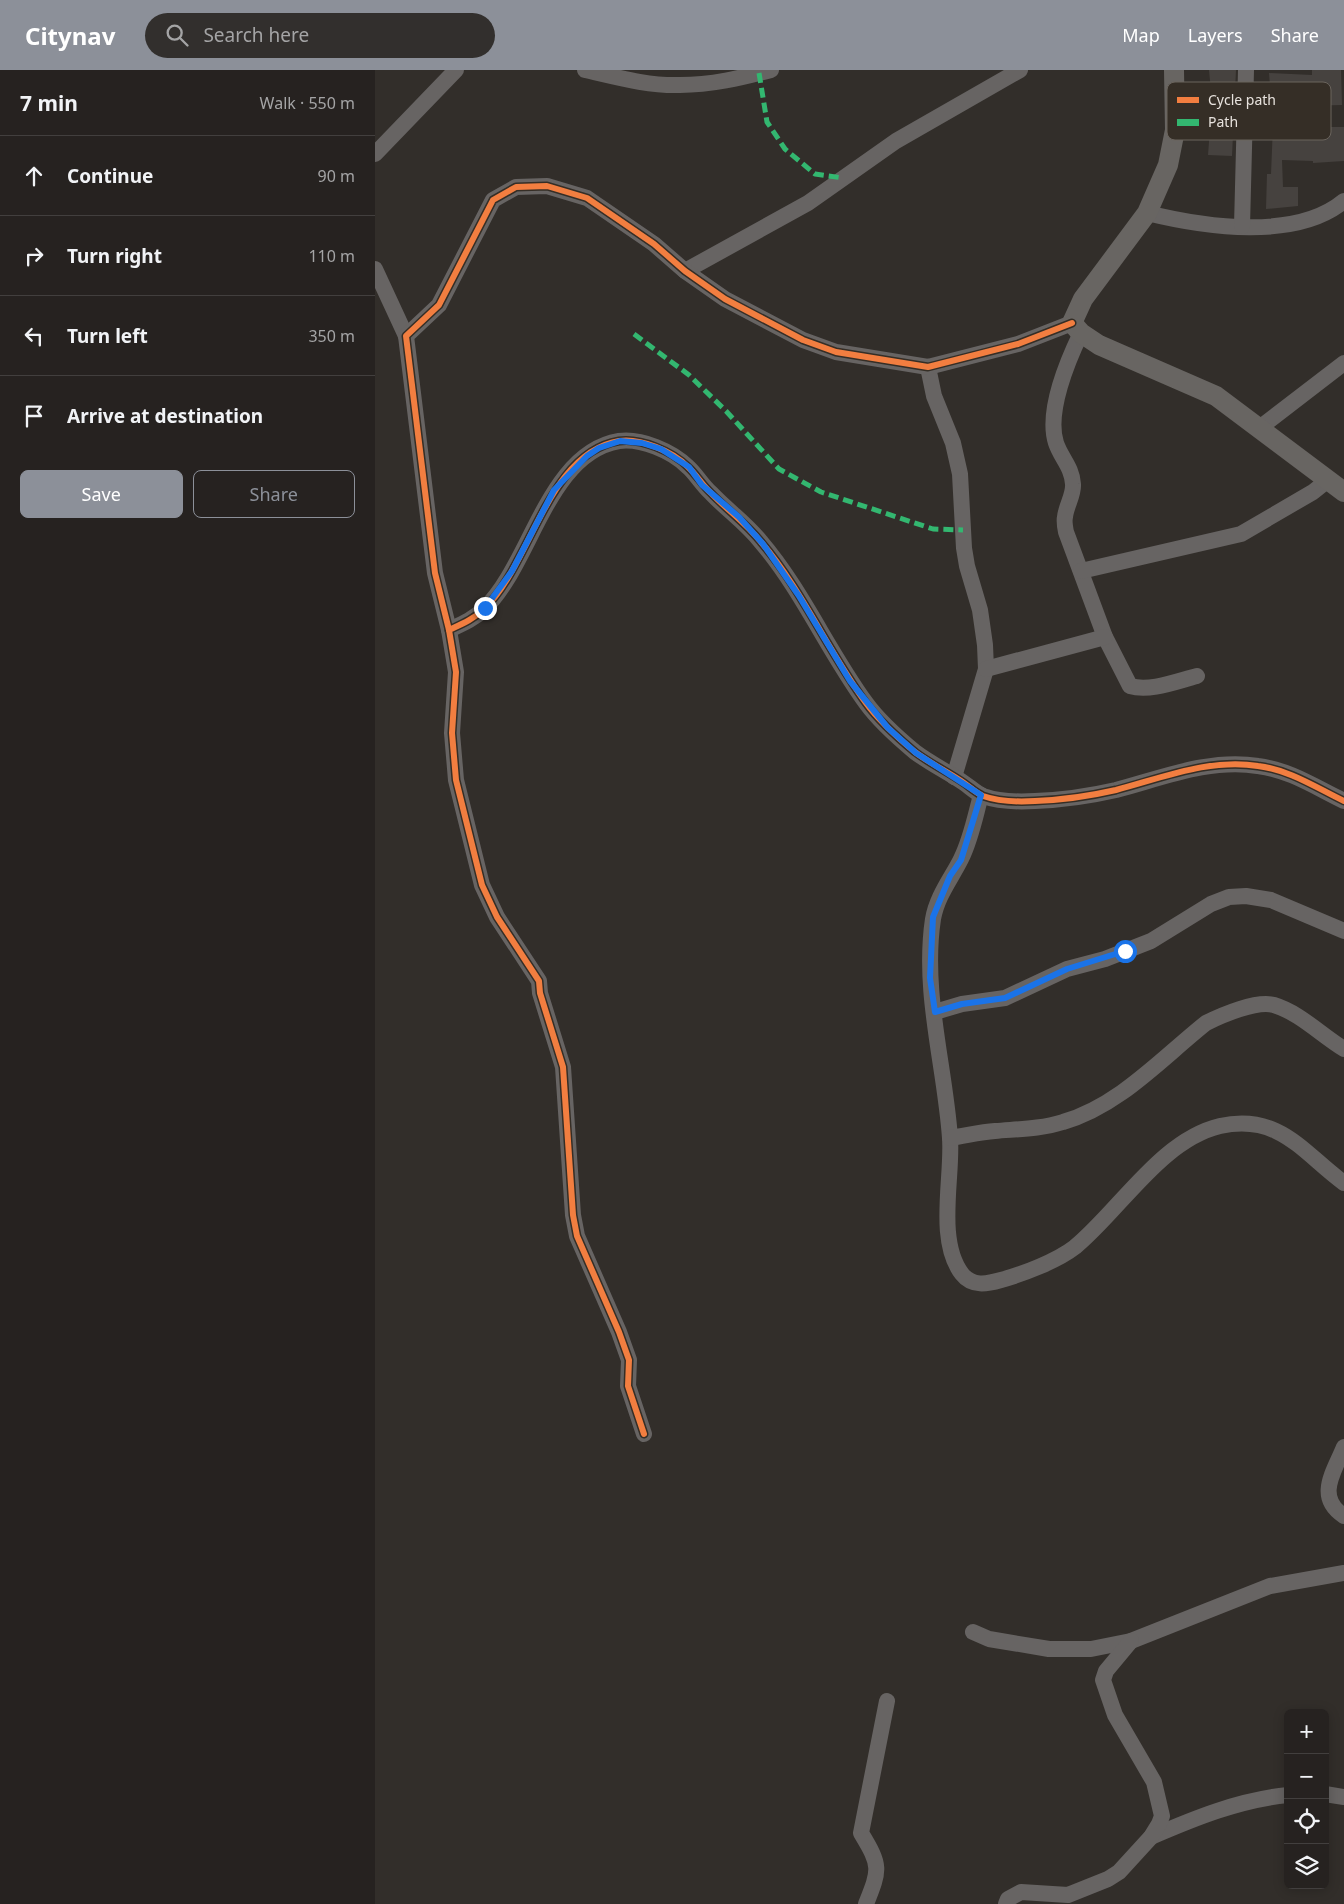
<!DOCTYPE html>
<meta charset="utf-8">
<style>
:root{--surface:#262220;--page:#322f2d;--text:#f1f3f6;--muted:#a4a4a5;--line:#423f3e;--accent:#8c9099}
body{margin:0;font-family:"Noto Sans",sans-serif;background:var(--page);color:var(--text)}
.controls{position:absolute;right:15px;bottom:15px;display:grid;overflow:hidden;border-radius:8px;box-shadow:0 2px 12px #0003}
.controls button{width:45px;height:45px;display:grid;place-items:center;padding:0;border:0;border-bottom:1px solid var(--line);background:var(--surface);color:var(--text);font:25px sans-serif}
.stop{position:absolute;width:15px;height:15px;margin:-11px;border:4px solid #1a73e8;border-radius:50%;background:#fff}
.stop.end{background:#1a73e8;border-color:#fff;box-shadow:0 1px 5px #0008}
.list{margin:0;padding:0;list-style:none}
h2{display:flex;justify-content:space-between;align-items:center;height:65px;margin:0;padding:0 20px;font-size:21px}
h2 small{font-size:16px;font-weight:400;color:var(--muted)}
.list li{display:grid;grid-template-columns:32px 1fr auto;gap:15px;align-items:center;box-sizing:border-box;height:80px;padding:0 20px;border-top:1px solid var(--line)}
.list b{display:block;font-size:19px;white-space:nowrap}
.list em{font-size:16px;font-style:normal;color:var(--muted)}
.actions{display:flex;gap:10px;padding:15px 20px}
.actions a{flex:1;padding:11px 0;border:1px solid var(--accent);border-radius:8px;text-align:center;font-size:18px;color:var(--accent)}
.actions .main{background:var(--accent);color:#fff}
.icon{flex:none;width:28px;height:28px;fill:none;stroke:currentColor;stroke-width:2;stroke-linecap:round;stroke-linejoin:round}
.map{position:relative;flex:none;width:969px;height:1834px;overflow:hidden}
header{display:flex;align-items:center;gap:30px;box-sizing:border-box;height:70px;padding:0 25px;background:var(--accent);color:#fff}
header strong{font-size:24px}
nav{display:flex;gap:28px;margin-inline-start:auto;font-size:18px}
.search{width:350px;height:45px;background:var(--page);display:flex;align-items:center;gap:12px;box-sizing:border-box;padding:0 18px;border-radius:28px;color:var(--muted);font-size:19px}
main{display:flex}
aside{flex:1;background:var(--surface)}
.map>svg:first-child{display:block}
</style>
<header>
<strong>Citynav</strong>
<div class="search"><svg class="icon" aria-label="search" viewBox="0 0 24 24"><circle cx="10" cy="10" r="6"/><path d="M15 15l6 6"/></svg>Search here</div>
<nav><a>Map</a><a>Layers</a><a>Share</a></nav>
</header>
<main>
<aside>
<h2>7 min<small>Walk · 550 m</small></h2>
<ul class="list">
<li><svg class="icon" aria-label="ahead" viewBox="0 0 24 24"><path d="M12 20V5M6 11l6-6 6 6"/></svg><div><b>Continue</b></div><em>90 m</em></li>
<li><svg class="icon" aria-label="right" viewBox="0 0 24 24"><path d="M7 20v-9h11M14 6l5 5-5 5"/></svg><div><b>Turn right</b></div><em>110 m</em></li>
<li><svg class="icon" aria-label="left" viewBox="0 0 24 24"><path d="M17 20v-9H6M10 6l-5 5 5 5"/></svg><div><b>Turn left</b></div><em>350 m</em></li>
<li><svg class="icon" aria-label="arrive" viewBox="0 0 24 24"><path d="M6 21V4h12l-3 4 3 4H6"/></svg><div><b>Arrive at destination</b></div></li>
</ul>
<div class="actions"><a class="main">Save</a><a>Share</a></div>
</aside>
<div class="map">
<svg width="969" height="1834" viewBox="0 0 969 1834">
<rect width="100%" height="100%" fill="#322e2a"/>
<g fill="#46423f">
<polygon points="834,0 861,0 857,86 833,85 837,32"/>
<polygon points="937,0 966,0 967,35 926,36 927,57 969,57 969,91 938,93 938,91 907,90 908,117 923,117 923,136 891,139 892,104 896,104 898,55 894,3 937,5"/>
</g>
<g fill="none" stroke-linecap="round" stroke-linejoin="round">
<g stroke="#676463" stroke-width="16">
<path d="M 210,0 C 241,7 273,16 305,15 C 336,15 366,8 396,0"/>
<polyline points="0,84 81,0"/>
<path d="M 772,143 C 829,157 921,171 969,131"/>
<polyline points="867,156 871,0"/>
<polyline points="0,199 31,266"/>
<polyline points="310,201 433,133 521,71 645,0"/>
<path d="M 706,263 C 693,290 671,342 681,373 C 686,388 697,397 698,414 C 699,425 691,436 690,447 C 689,451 690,457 691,462 L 730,567 L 755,616 C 775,622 802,611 822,606"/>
<polyline points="553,297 559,326 578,373 585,404 589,478 592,496 605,540 610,575 611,599 579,707"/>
<polyline points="883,359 969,293"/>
<polyline points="706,501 866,464 938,422 953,410"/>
<path d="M 74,560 C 87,554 99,549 109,539 C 156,495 172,383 244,371 C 266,368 297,381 313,397 C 321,404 327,415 336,423 C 352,440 371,453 386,472 C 427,520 453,581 491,633 C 504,651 522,667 540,682 C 556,694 573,702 589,713 C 595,717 601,723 608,726 C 625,732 643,732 660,731 C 687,730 715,726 741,720 C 787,708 835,688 883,696 C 915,700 940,717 969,731"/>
<polyline points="611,599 730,567"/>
<path d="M 606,725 C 600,747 596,769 586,789 C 576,809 562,826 558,849 C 547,922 570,996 575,1068 C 578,1107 561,1170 587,1204 C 597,1217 612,1214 626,1210 C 648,1204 682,1191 700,1177 C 745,1140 786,1070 845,1056 C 905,1043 928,1083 969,1113"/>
<polyline points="560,942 587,934 630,928 692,899 730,889 776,871 836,834 854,827 871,826 896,830 969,861"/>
<path d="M 575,1068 C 590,1066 605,1062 620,1061 C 643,1059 666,1059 688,1052 C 744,1036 787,988 831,953 C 847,945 882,930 899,935 C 925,943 946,965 969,979"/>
<polyline points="269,1364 253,1316 254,1290 244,1262 202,1166 198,1145 188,997 165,923 164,911 122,847 107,815 81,710 77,663 81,602 74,560 60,503 31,266 64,235 118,130 141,117 172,116 212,128 279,174 310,201 350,229 428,270 461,282 553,297 643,274 697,253"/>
<path d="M 969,1377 C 959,1402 940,1427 969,1446"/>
<polyline points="598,1562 614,1569 674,1579 716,1579 756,1571 895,1516 969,1503"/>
<polyline points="950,1724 969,1727"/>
<path d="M 776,1767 C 820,1748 864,1730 913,1725"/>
<path d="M 491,1834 C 505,1799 506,1796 486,1763 L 512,1631"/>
<polyline points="631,1834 633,1829 646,1822 693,1825 733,1809 744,1802 776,1767 784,1754 787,1746 779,1712 740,1645 728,1610 731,1601 756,1571"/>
</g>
<polyline stroke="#686562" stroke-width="20" points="799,0 800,60 793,95 772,143 708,229 697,253 706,263 724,275 841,326 969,422"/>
<g stroke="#33b770" stroke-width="5" stroke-dasharray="10 5" stroke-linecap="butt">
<polyline points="384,3 392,52 410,79 440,104 468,108"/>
<polyline points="259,264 314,305 351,341 404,399 446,422 558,459 588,460"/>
</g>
<g stroke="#352e26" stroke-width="9">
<g id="cycleway">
<path d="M 74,560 C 87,554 99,549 109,539 C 156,495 172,383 244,371 C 266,368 297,381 313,397 C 321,404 327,415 336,423 C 352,440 371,453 386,472 C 427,520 453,581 491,633 C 504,651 522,667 540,682 C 556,694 573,702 589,713 C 595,717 601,723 608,726 C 625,732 643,732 660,731 C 687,730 715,726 741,720 C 787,708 835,688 883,696 C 915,700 940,717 969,731"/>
<polyline points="269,1364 253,1316 254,1290 244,1262 202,1166 198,1145 188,997 165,923 164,911 122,847 107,815 81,710 77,663 81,602 74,560 60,503 31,266 64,235 118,130 141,117 172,116 212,128 279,174 310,201 350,229 428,270 461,282 553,297 643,274 697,253"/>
</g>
</g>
<use href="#cycleway" stroke="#f27e40" stroke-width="6"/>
</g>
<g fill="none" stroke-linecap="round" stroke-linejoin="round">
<polyline stroke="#1a73e8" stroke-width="6" points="110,538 137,501 179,420 212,386 224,378 245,371 267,373 286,379 314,397 327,415 364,447 388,474 424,526 475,611 513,658 541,683 606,725 586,790 575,806 558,847 555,908 560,942 587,934 630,928 692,899 750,881"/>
</g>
<rect x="792" y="12" width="164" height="58" rx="8" fill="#352e26" stroke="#6a645d" stroke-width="1"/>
<rect x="802" y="27" width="22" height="6" fill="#f27e40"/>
<rect x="802" y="49" width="22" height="7" fill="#33b770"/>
<g font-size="14" fill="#e7e2dd">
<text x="833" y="35">Cycle path</text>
<text x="833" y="57">Path</text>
</g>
</svg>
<div class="controls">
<button>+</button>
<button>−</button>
<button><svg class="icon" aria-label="locate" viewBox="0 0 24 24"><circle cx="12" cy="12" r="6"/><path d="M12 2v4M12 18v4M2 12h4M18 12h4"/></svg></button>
<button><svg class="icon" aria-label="layers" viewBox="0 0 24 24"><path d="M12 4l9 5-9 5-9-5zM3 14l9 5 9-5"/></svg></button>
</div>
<div class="stop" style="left:750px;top:881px"></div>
<div class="stop end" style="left:110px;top:538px"></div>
</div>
</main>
